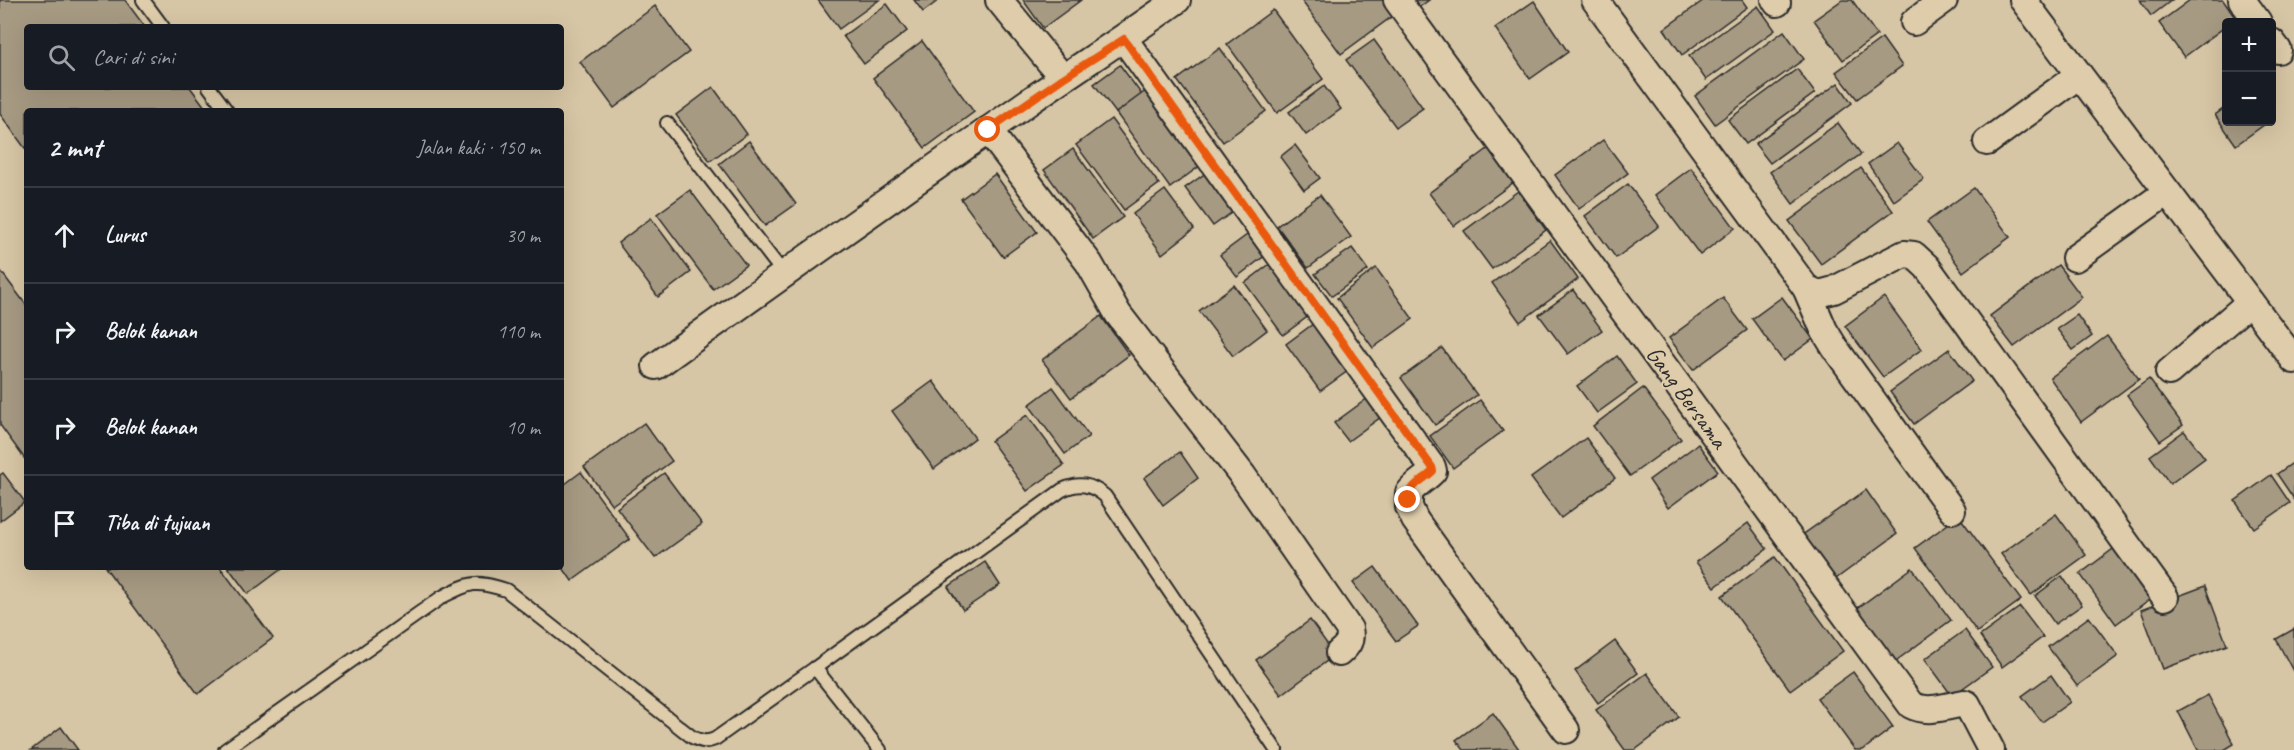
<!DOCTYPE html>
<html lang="id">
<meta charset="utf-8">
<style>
:root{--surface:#171b24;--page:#20242c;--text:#f1f3f6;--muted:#9ea1a6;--line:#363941}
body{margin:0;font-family:Caveat,sans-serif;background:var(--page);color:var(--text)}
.controls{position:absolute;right:18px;top:18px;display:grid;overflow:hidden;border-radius:6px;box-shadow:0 6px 24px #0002}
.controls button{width:54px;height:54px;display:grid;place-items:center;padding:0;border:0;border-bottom:2px solid var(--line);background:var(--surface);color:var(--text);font:30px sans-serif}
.stop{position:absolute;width:18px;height:18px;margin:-14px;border:4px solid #ea580c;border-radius:50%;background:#fff}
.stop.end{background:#ea580c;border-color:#fff;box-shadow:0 2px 6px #0008}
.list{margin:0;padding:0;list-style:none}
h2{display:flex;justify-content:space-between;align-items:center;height:78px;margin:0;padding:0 24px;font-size:26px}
h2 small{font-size:20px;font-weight:400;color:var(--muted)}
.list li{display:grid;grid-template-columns:39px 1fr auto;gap:18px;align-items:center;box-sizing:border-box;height:96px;padding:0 24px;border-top:2px solid var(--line)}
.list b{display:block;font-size:22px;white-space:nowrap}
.list em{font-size:20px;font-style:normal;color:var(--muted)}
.icon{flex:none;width:33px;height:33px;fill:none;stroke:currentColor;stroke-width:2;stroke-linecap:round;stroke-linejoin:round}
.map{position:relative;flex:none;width:2294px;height:750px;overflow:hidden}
.search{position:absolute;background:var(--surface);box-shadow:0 6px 24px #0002;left:24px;top:24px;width:540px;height:66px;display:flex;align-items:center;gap:15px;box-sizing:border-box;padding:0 21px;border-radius:6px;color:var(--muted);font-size:22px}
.panel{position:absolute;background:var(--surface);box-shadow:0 6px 24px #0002;left:24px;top:108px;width:540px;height:462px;border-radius:6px}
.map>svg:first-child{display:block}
</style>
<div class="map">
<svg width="2294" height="750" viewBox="0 0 2294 750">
<rect width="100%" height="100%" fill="#d7c6a5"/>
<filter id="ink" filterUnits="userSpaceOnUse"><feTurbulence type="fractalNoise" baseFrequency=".0167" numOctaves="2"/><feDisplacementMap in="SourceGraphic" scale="12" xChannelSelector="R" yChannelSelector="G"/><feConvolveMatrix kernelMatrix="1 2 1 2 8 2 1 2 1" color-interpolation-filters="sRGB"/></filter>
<g filter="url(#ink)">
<g fill="#a79a83" stroke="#2b2b2b" stroke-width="1.5">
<polygon points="0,0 125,0 145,27 27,27 27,87 190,87 208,111 27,111 27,151 0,114"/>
<polygon points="818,0 879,0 839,29"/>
<polygon points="914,0 939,0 923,12"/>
<polygon points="1023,0 1081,0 1043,28"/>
<polygon points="1301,0 1389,0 1398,12 1341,54"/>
<polygon points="1406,0 1429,0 1414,11"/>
<polygon points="1704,0 1742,0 1747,7 1682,55 1664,29"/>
<polygon points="1842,0 1852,0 1877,35 1843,60 1814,20"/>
<polygon points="2140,0 2172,0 2151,16"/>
<polygon points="2190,0 2223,0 2236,19 2231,22 2226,22 2226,26 2184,57 2159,23"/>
<polygon points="1534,1 1568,52 1530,79 1495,28"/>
<polygon points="887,4 907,31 864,64 843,36"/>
<polygon points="655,6 689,52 614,108 580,62"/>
<polygon points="1758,6 1775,30 1706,80 1689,56"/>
<polygon points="1273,10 1323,79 1277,113 1227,44"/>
<polygon points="1784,31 1804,59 1715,124 1695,96"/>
<polygon points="1882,38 1902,66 1857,99 1836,72"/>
<polygon points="1374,40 1423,108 1396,127 1346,60"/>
<polygon points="922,41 974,112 925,148 873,78"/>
<polygon points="1220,48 1266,111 1223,142 1177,80"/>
<polygon points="1120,65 1142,95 1116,113 1094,84"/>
<polygon points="1797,69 1815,93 1746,144 1728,120"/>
<polygon points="1838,83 1852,103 1770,163 1755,144"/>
<polygon points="1324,86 1341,109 1306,135 1289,112"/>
<polygon points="713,87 747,134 710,161 676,115"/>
<polygon points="1151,87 1205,162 1170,188 1116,113"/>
<polygon points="2226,107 2226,122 2268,122 2236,145 2215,115"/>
<polygon points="1111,119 1159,184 1124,210 1076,145"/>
<polygon points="1838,123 1861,154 1793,204 1770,172"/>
<polygon points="1603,140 1628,173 1579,209 1555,175"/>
<polygon points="749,141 796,204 765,226 719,164"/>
<polygon points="1897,143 1924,179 1894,201 1868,164"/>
<polygon points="1295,145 1320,178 1304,190 1280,157"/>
<polygon points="1493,145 1518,179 1454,226 1429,193"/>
<polygon points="1073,149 1123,217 1093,239 1044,170"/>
<polygon points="1691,168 1735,228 1700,255 1655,195"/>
<polygon points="1861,168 1893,211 1821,264 1789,221"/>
<polygon points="1210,170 1238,208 1213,226 1185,188"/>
<polygon points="995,174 1037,232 1003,257 961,199"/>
<polygon points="1628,184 1659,226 1616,258 1585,216"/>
<polygon points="1974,188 2010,237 1963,272 1927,222"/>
<polygon points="690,190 746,265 713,289 657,214"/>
<polygon points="1165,190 1194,229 1162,254 1133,214"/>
<polygon points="1518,191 1546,230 1492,269 1464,231"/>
<polygon points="1320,195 1351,237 1308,268 1277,226"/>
<polygon points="651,218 691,272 658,297 618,243"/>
<polygon points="1251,232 1267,254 1237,277 1220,255"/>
<polygon points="1550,240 1578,279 1520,322 1492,283"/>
<polygon points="1352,248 1368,270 1332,296 1315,274"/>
<polygon points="1275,260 1314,312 1283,335 1245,283"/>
<polygon points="2058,265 2082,297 2014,347 1990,316"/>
<polygon points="1376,268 1413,319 1373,348 1337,298"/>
<polygon points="0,270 27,306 27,462 0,425"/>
<polygon points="1234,285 1267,330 1233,356 1199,311"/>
<polygon points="1573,290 1602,330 1568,354 1539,315"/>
<polygon points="1782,297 1813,339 1783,361 1752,319"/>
<polygon points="1884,297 1922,349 1883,377 1845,326"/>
<polygon points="1723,298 1747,330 1693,370 1669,338"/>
<polygon points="2077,315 2092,336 2073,350 2057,329"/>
<polygon points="1101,316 1129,355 1071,398 1042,360"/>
<polygon points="1317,321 1352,368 1320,391 1286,344"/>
<polygon points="2107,336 2139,379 2081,422 2050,378"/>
<polygon points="1442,348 1477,395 1435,425 1401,378"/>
<polygon points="1949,349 1972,381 1914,424 1890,392"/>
<polygon points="1617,356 1637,384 1597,413 1577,386"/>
<polygon points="2149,379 2183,425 2160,441 2127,395"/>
<polygon points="933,381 975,438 934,469 892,411"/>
<polygon points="1053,387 1089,436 1065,454 1029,405"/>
<polygon points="1643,388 1681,439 1630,476 1593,426"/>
<polygon points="1368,398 1381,417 1348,441 1334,423"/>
<polygon points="1480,400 1503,431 1453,468 1430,436"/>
<polygon points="1027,415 1064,465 1027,491 991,441"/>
<polygon points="644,423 672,461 612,505 584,467"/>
<polygon points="2184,431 2205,458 2170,484 2150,456"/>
<polygon points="1586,438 1615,478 1561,518 1531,478"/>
<polygon points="1698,444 1718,471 1668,508 1649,480"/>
<polygon points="1180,452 1198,478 1163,505 1144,478"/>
<polygon points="2294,462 2294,499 2277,474"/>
<polygon points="581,472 630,539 572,581 561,565 561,487"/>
<polygon points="3,473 25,502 0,521 0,475"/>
<polygon points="664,473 702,524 655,558 617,508"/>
<polygon points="2271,475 2290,503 2254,528 2235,501"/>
<polygon points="1866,490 1897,534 1833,581 1801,536"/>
<polygon points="2056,514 2086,555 2031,595 2001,554"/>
<polygon points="1959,516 2021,600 1977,632 1915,548"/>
<polygon points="1748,523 1767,549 1715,587 1696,562"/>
<polygon points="2121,543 2158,593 2116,624 2080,574"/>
<polygon points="1775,557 1843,651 1790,690 1722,596"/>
<polygon points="985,562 1000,585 963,610 948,587"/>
<polygon points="105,567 220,567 273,638 198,694"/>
<polygon points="228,567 284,567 248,594"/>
<polygon points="1375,567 1418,626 1396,641 1353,583"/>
<polygon points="1912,568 1951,620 1893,663 1855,610"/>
<polygon points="2062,576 2082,605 2055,624 2035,596"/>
<polygon points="2205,586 2227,645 2163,669 2141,610"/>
<polygon points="2020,607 2043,637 2002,667 1980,636"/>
<polygon points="2089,617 2118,656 2077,686 2048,647"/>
<polygon points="1310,620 1335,655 1281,695 1256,660"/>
<polygon points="2294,629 2294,673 2276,639"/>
<polygon points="1965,630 1992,667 1952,696 1925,659"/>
<polygon points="1615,641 1638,673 1598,703 1575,671"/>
<polygon points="1853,672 1893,727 1863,750 1855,750 1817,698"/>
<polygon points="1647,673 1679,717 1635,750 1625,750 1596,710"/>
<polygon points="2051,675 2070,702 2042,722 2022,696"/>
<polygon points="2208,695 2234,744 2224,750 2198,750 2178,711"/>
<polygon points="1493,713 1519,749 1464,750 1456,740"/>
<polygon points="61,727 78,750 31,750"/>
</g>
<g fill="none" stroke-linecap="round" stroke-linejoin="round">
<g stroke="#2b2b2b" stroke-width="16">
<g id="lane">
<polyline points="143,0 163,27"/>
<polyline points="209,87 227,111"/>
<polyline points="667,123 784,274"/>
<path d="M 815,668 L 1062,490 C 1079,482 1091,484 1105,496 L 1276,750"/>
<path d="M 225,750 L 442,597 C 471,582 475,580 506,590 L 692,737 C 700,741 706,743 715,739 L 815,668 L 880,750"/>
</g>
</g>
<g stroke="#2b2b2b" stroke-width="30">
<g id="street">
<polyline points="999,0 1063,78"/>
<path d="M 1397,0 L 1911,705 C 1928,714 1947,706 1964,703 L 1967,704 L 1991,750"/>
<polyline points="1595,0 1806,288 1819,294 1834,290 1904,254 1914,255 1927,267 2165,597"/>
<polyline points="1775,0 1777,3"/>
<polyline points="2023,0 2294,360"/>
<polyline points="2242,0 2258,22"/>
<polyline points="1914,22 1944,0"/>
<path d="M 1124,39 L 1432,467 L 1433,471 C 1426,479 1416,483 1409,493 L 1409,507 L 1415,520 L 1566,730"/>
<polyline points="2272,42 2278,50"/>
<path d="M 988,130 L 1089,263 L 1118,314 L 1243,476 L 1349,629 C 1352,641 1347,646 1339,653"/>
<polyline points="1987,142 2079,75"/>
<polyline points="2075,258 2167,192"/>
<polyline points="1806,288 1824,330 1835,348 1952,510"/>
<path d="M 656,366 C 779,277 903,190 1027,103 C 1077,68 1128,36 1177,0"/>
<polyline points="2169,372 2250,302"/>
</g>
</g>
<use href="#lane" stroke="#deccaa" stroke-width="12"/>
<use href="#street" stroke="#deccaa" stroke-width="26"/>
</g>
</g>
<g fill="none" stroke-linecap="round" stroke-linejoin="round" filter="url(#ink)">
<path stroke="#ea580c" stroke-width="8" d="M 988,130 L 1063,78 L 1124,39 L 1432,467 L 1433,471 C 1423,481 1410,484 1408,500"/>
</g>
<g text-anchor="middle" stroke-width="4.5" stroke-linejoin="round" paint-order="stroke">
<g font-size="24" fill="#2b2b2b" stroke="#deccaa">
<text transform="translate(1687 397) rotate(54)" y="8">Gang Bersama</text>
</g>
</g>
</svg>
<div class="controls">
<button>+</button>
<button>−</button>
</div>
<div class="stop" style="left:988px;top:130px"></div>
<div class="stop end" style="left:1408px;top:500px"></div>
<div class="search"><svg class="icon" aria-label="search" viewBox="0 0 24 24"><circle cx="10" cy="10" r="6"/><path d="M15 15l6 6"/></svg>Cari di sini</div>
<section class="panel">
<h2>2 mnt<small>Jalan kaki · 150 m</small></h2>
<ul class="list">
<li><svg class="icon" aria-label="ahead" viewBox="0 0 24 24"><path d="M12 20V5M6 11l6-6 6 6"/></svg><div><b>Lurus</b></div><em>30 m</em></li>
<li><svg class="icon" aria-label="right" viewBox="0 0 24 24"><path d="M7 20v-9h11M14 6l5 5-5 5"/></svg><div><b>Belok kanan</b></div><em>110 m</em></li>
<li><svg class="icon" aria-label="right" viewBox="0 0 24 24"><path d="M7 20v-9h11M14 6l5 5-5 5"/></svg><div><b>Belok kanan</b></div><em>10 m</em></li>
<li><svg class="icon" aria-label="arrive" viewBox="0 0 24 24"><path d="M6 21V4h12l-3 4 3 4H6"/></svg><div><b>Tiba di tujuan</b></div></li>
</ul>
</section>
</div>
